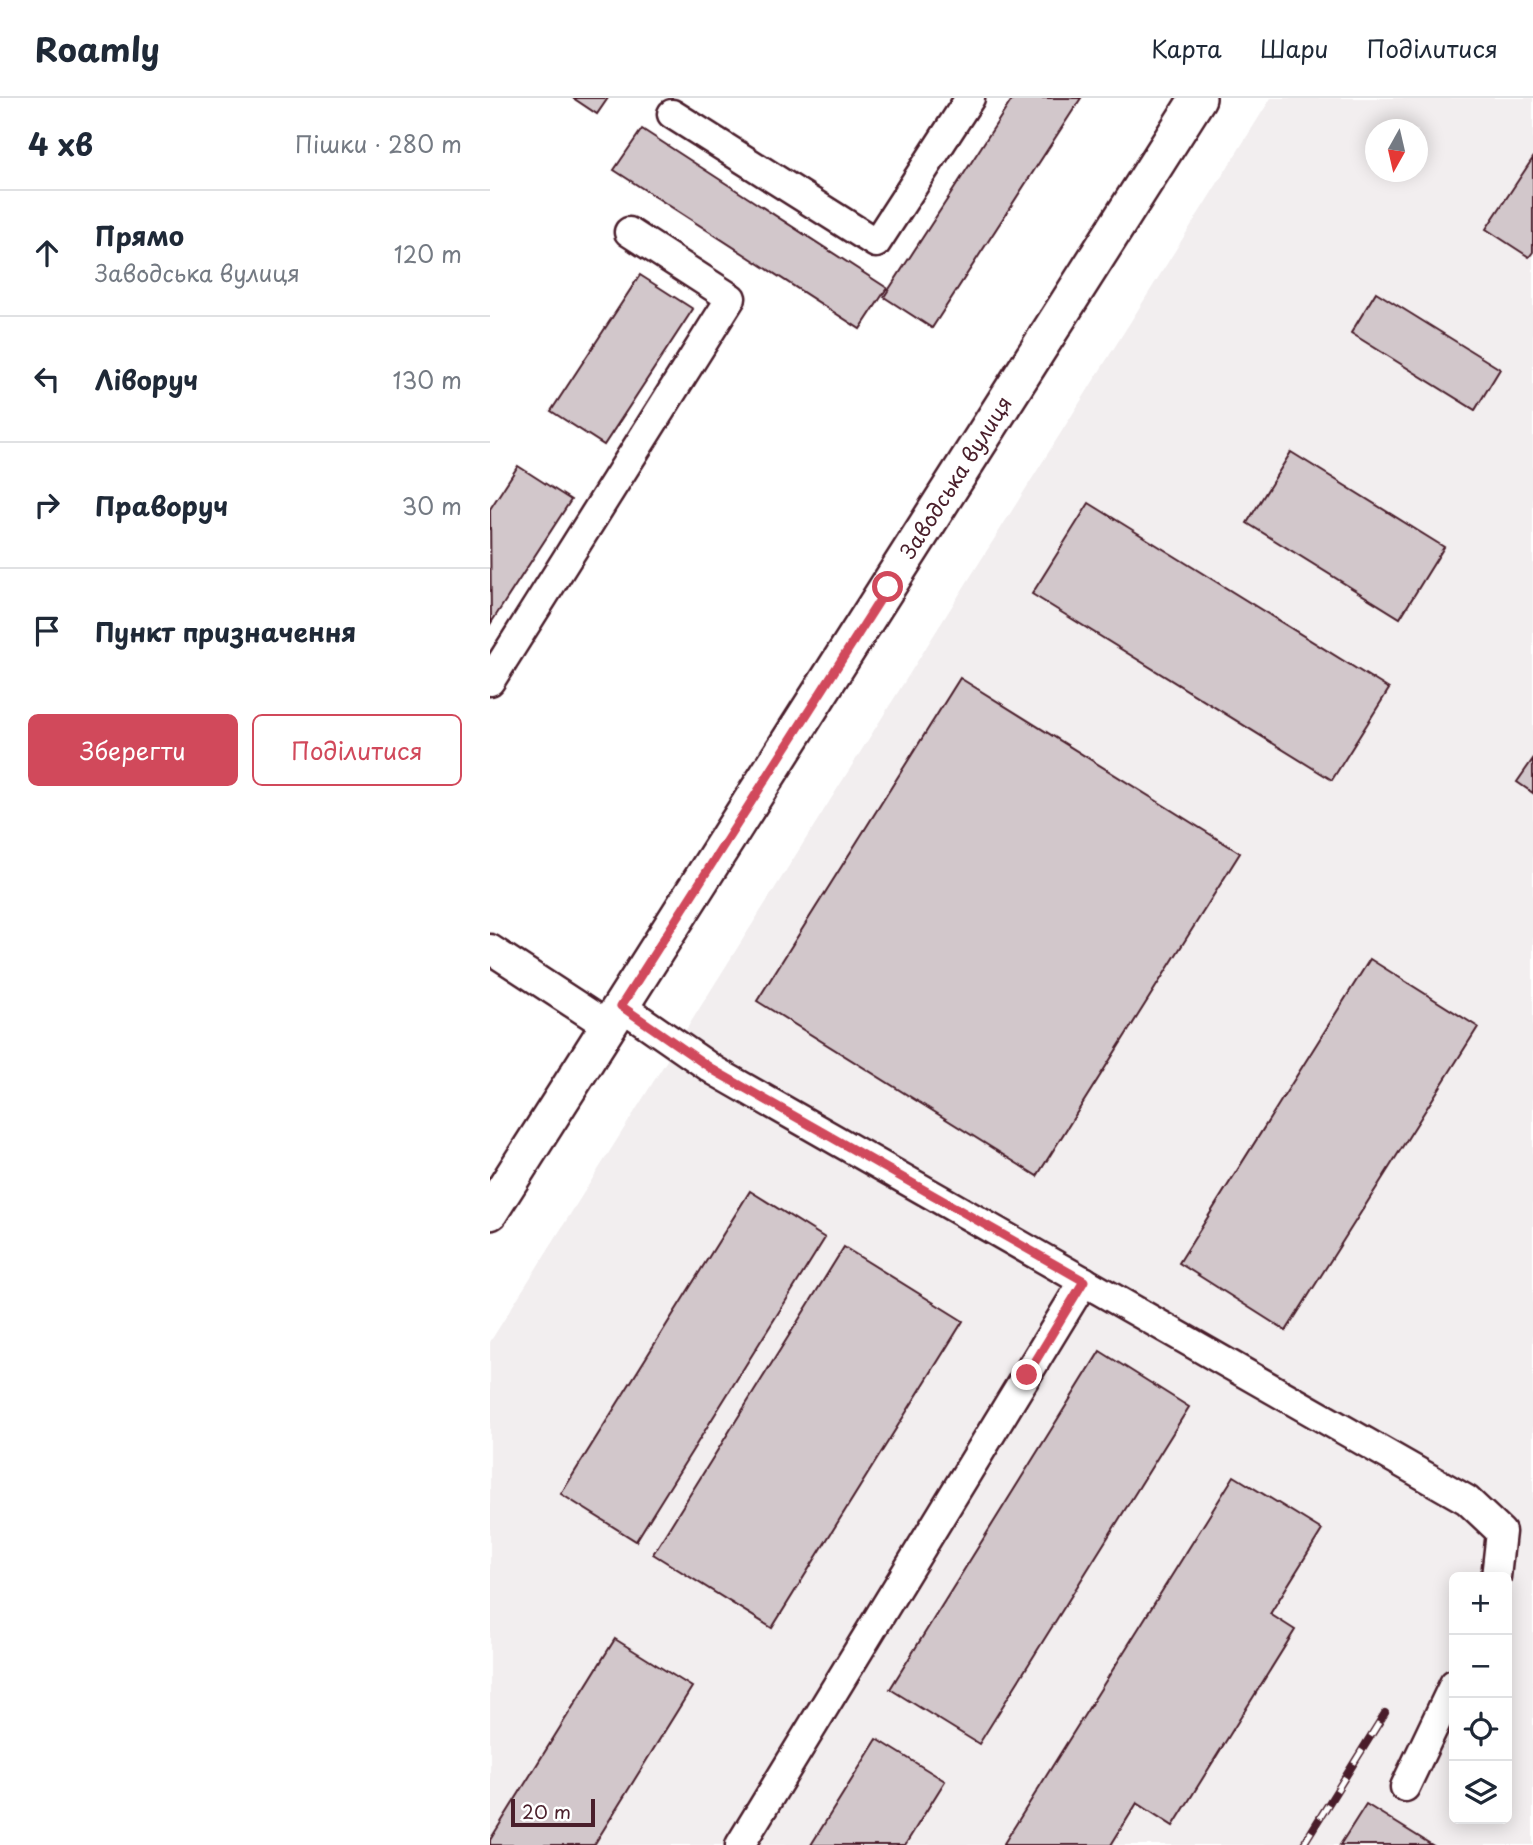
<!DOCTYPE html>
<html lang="uk">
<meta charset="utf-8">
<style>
:root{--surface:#fff;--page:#f2f2f3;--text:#1f2937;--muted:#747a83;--line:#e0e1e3;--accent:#d1495b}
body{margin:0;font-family:"Playpen Sans",sans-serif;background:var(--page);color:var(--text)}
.controls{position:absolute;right:21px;bottom:21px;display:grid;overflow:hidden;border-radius:10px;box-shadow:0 4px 18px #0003}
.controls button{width:63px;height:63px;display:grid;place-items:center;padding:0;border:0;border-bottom:2px solid var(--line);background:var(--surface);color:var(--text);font:35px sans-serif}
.compass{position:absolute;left:875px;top:21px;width:63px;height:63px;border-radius:50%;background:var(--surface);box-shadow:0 4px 18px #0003;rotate:188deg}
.scale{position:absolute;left:21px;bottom:18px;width:84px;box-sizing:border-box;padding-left:7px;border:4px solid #4a1f2b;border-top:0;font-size:19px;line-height:24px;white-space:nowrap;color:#4a1f2b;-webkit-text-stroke:5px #fff;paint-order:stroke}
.stop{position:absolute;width:21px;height:21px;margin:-16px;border:5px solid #d1495b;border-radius:50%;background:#fff}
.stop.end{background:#d1495b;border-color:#fff;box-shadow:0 2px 7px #0008}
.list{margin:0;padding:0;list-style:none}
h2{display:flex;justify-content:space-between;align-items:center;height:91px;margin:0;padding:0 28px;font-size:30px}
h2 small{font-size:23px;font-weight:400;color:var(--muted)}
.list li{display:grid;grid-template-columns:46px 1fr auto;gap:21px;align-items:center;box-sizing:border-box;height:126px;padding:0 28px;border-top:2px solid var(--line)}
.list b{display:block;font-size:26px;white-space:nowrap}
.list p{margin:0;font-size:23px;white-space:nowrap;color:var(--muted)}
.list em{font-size:23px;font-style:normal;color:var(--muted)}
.actions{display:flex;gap:14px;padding:21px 28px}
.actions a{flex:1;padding:16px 0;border:2px solid var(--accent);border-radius:10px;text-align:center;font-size:24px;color:var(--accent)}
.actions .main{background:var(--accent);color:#fff}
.icon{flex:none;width:38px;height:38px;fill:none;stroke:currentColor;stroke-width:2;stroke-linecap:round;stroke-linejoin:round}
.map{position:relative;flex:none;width:1043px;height:1747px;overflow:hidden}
header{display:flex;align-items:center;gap:42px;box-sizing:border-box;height:98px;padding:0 35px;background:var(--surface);border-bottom:2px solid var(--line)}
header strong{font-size:33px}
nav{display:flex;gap:38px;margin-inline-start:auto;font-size:24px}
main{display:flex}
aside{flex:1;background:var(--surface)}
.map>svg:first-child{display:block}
</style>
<header>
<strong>Roamly</strong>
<nav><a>Карта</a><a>Шари</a><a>Поділитися</a></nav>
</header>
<main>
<aside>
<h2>4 хв<small>Пішки · 280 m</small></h2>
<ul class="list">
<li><svg class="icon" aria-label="ahead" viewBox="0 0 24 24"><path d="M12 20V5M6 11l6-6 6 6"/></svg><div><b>Прямо</b><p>Заводська вулиця</p></div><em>120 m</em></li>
<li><svg class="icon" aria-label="left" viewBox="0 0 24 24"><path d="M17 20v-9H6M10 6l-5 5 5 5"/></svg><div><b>Ліворуч</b></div><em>130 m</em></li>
<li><svg class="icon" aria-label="right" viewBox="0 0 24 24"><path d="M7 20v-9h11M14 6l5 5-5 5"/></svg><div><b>Праворуч</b></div><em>30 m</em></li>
<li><svg class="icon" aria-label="arrive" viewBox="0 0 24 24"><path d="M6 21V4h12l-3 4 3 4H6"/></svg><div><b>Пункт призначення</b></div></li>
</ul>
<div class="actions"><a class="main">Зберегти</a><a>Поділитися</a></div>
</aside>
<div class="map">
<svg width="1043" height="1747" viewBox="0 0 1043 1747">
<rect width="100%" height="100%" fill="#fff"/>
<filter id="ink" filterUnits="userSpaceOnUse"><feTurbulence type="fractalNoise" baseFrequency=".0143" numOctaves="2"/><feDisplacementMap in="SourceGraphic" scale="14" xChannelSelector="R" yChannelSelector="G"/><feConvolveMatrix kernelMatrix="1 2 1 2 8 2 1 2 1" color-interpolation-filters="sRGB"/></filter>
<g filter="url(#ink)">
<path fill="#f2eeef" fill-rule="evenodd" d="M 781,0 L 1043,0 L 1043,1747 L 0,1747 L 0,1244 ZM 886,32 L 928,32 L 928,74 L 886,74 ZM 964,1479 L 1017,1479 L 1017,1721 L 964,1721 Z"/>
<g fill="#d2c7cb" stroke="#4a1f2b" stroke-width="2">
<polygon points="83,0 118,0 107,16"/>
<polygon points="523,0 591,0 442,230 394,199"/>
<polygon points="152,31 397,190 370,231 124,72"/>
<polygon points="1043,60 1043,154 1039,159 996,131"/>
<polygon points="150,177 203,211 114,347 61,313"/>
<polygon points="886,194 1010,271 985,312 861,235"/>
<polygon points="801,354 954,449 910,520 757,425"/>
<polygon points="28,368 81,402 1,525 0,411"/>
<polygon points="599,405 899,591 842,682 542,496"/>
<polygon points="470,580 750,755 547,1078 267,903"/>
<polygon points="1043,661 1043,695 1027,684"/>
<polygon points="880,861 988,929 796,1233 689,1165"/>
<polygon points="260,1093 335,1140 146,1443 71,1396"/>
<polygon points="354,1149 473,1223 282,1530 163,1456"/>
<polygon points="610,1253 699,1309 489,1646 400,1591"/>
<polygon points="744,1378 832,1432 780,1516 805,1532 683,1728 647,1705 621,1747 513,1747"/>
<polygon points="125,1541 202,1589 104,1747 0,1747 0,1742"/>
<polygon points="387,1641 455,1683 415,1747 321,1747"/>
<polygon points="876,1706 942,1747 850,1747"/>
</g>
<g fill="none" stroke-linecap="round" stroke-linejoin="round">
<g stroke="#4a1f2b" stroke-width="33">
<g id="minor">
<polyline points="182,16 386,145 480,0"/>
<polyline points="0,583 241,200 139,134"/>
<polyline points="0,851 118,928"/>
<polyline points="131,908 225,973 977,1402 1011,1434 1006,1479"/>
<polyline points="915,1689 964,1586"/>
<polyline points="250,1747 594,1183"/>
</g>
</g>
<g stroke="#4a1f2b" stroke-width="40">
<g id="major">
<path id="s1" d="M 0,1114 L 708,0"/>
</g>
</g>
<use href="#minor" stroke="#fff" stroke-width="28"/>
<use href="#major" stroke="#fff" stroke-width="35"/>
<g stroke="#4a1f2b" stroke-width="8">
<polyline id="rail" points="813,1747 895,1615"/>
</g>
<use href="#rail" stroke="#fff" stroke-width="5" stroke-dasharray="16" stroke-linecap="butt"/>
</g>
</g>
<g fill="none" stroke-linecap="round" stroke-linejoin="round" filter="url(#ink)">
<polyline stroke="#d1495b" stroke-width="9" points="398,489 131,908 225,973 594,1183 537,1277"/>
</g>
<g text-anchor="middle" stroke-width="6" stroke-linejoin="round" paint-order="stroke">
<g font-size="21" fill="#4a1f2b" stroke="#fff">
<text dy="7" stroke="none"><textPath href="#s1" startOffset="870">Заводська вулиця</textPath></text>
</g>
</g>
</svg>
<div class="controls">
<button>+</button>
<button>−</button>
<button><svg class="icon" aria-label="locate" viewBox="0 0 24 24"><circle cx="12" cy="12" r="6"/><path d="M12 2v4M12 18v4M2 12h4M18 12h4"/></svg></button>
<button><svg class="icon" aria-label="layers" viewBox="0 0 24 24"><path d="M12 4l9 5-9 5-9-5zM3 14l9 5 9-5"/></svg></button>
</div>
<svg class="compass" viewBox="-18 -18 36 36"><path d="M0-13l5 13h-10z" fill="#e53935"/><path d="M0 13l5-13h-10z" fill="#747a83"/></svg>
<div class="scale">20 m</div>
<div class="stop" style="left:398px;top:489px"></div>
<div class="stop end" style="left:537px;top:1277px"></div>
</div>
</main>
